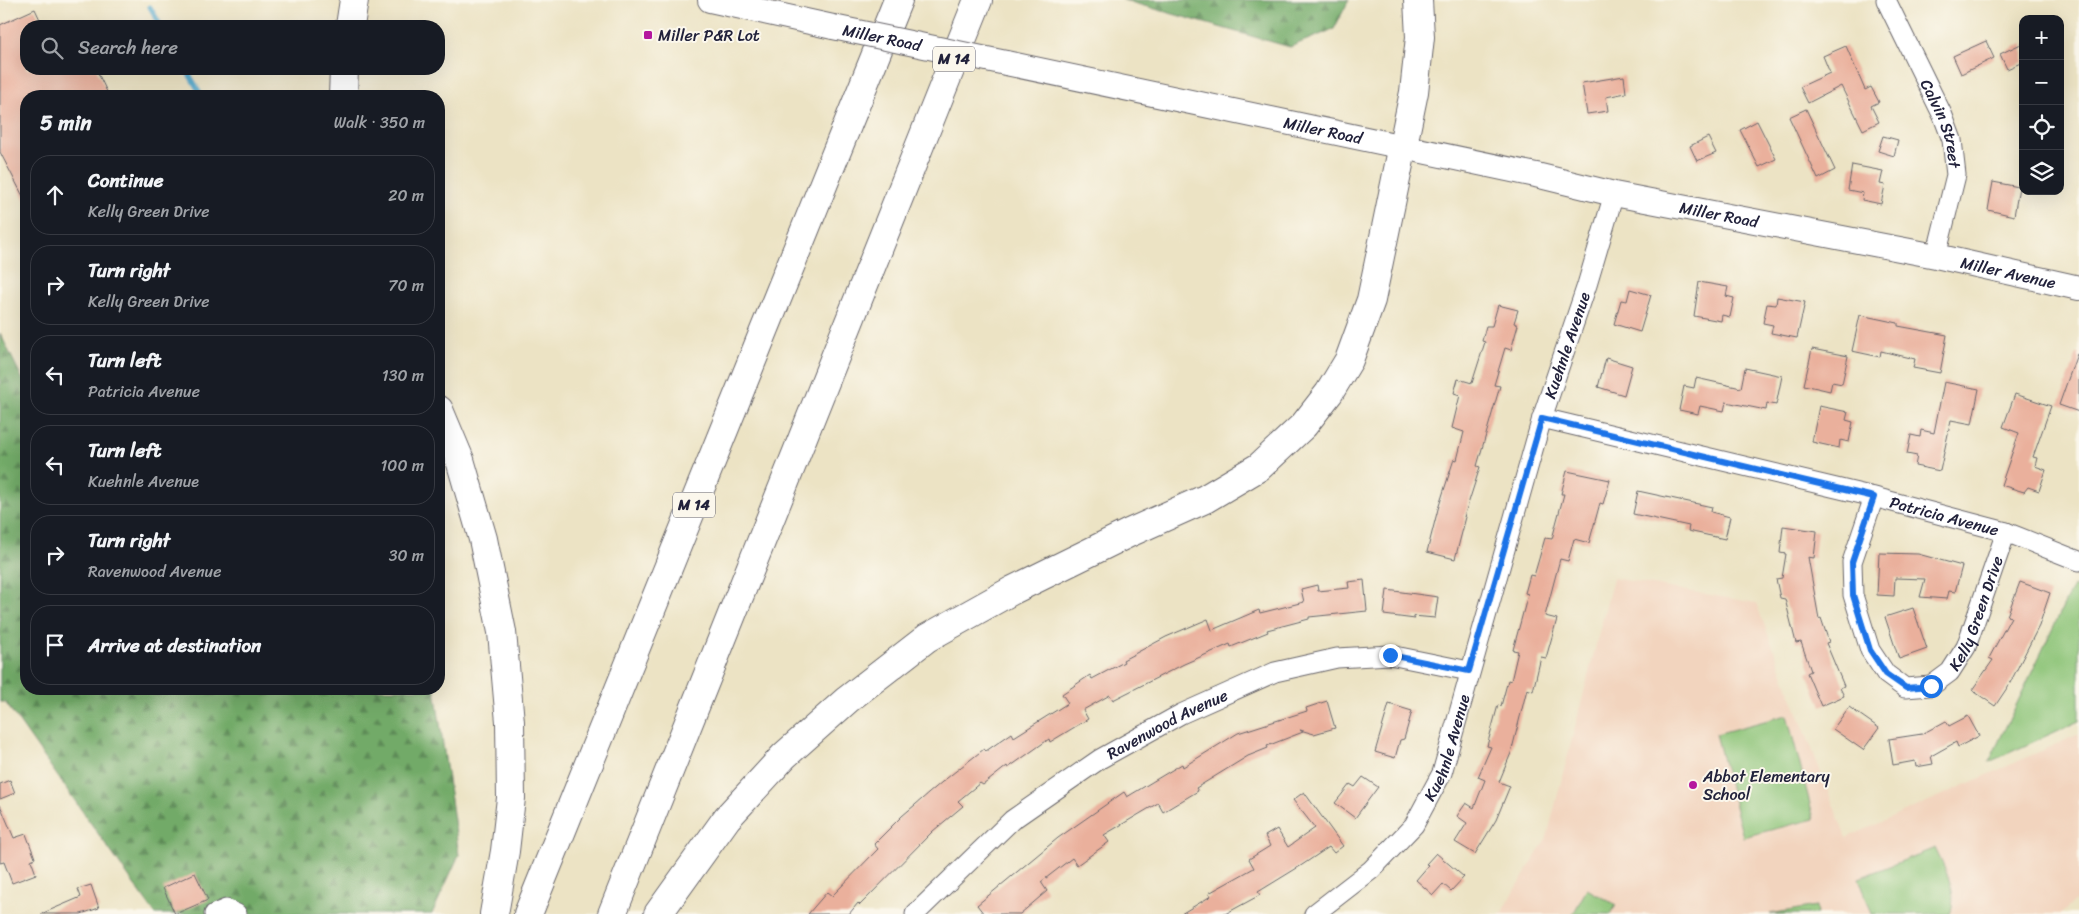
<!DOCTYPE html>
<meta charset="utf-8">
<style>
:root{--surface:#171b24;--page:#242831;--text:#f1f3f6;--muted:#9ea1a6;--line:#363941}
body{margin:0;font-family:Sriracha,sans-serif;background:var(--page);color:var(--text)}
.controls{position:absolute;right:15px;top:15px;display:grid;overflow:hidden;border-radius:10px;box-shadow:0 5px 20px #0002}
.controls button{width:45px;height:45px;display:grid;place-items:center;padding:0;border:0;border-bottom:1px solid var(--line);background:var(--surface);color:var(--text);font:25px sans-serif}
.stop{position:absolute;width:15px;height:15px;margin:-11px;border:4px solid #1a73e8;border-radius:50%;background:#fff}
.stop.end{background:#1a73e8;border-color:#fff;box-shadow:0 1px 5px #0008}
.list{margin:0;padding:0;list-style:none}
h2{display:flex;justify-content:space-between;align-items:center;height:65px;margin:0;padding:0 20px;font-size:21px}
h2 small{font-size:16px;font-weight:400;color:var(--muted)}
.list li{display:grid;grid-template-columns:32px 1fr auto;gap:15px;align-items:center;box-sizing:border-box;height:80px;margin:0 10px 10px;padding:0 10px;border:1px solid var(--line);border-radius:20px}
.list b{display:block;font-size:19px;white-space:nowrap}
.list p{margin:0;font-size:16px;white-space:nowrap;color:var(--muted)}
.list em{font-size:16px;font-style:normal;color:var(--muted)}
.icon{flex:none;width:28px;height:28px;fill:none;stroke:currentColor;stroke-width:2;stroke-linecap:round;stroke-linejoin:round}
.map{position:relative;flex:none;width:2079px;height:914px;overflow:hidden}
.search{position:absolute;background:var(--surface);box-shadow:0 5px 20px #0002;left:20px;top:20px;width:425px;height:55px;display:flex;align-items:center;gap:12px;box-sizing:border-box;padding:0 18px;border-radius:20px;color:var(--muted);font-size:19px}
.panel{position:absolute;background:var(--surface);box-shadow:0 5px 20px #0002;left:20px;top:90px;width:425px;height:605px;border-radius:20px}
.map>svg:first-child{display:block}
</style>
<div class="map">
<svg width="2079" height="914" viewBox="0 0 2079 914">
<defs>
<pattern id="forest-firs" width="22" height="20" patternUnits="userSpaceOnUse" patternTransform="scale(1.25)"><rect width="22" height="20" fill="#72aa68"/><path d="M5 1l3.5 6h-7zM16 11l3.5 6h-7z" fill="#5d8a57"/></pattern>
</defs>
<rect width="100%" height="100%" fill="#fbf7ec"/>
<filter id="ink" filterUnits="userSpaceOnUse"><feTurbulence type="fractalNoise" baseFrequency=".02" numOctaves="2"/><feDisplacementMap in="SourceGraphic" scale="10" xChannelSelector="R" yChannelSelector="G"/><feConvolveMatrix kernelMatrix="1 2 1 2 8 2 1 2 1" color-interpolation-filters="sRGB"/></filter>
<filter id="wash" filterUnits="userSpaceOnUse"><feTurbulence type="fractalNoise" baseFrequency=".0096" numOctaves="4" result="noise"/><feDisplacementMap in="SourceGraphic" scale="20" xChannelSelector="R" yChannelSelector="G"/><feGaussianBlur stdDeviation="1.12" result="paint"/><feColorMatrix in="noise" values="0 0 0 0 0 0 0 0 0 0 0 0 0 0 0 0 0 1.4 0 .05"/><feComposite in="paint" operator="in"/></filter>
<g filter="url(#wash)">
<rect width="100%" height="100%" fill="#ece3c4"/>
<polygon fill="#f2d4be" points="1613,578 1756,603 1846,838 2079,734 2079,897 2061,914 1501,914 1547,837"/>
<g fill="#8dc478" stroke="#58735a">
<polygon points="2073,586 2079,589 2079,721 1989,762"/>
<polygon points="1787,715 1814,819 1743,837 1716,734"/>
<path d="M 1935,848 C 1944,867 1959,893 1950,914 L 1872,914 L 1859,878 Z"/>
<polygon points="1587,889 1616,905 1611,914 1573,914"/>
<polygon points="1816,906 1817,914 1770,914"/>
</g>
<g fill="url(#forest-firs)" stroke="#4a6652">
<polygon points="1123,0 1349,0 1334,29 1290,47"/>
<polygon points="0,333 26,386 26,689 435,689 459,855 432,914 155,914 5,702 0,702"/>
</g>
<g fill="none" stroke-linecap="round" stroke-linejoin="round">
<g stroke="#51a9ce" stroke-width="5">
<polyline points="150,7 161,26"/>
<polyline points="186,69 202,96"/>
</g>
</g>
<g id="blocks">
<g fill="#eab09c">
<polygon points="35,9 43,26 26,26 26,69 96,69 109,96 26,96 26,202 0,152 0,25"/>
<polygon points="1986,41 1994,58 1961,74 1953,56"/>
<polygon points="2023,43 2023,62 2007,69 2000,54"/>
<polygon points="1846,46 1865,90 1871,87 1879,102 1871,106 1879,122 1863,130 1841,86 1808,103 1800,87 1830,73 1823,56"/>
<polygon points="1624,76 1626,93 1606,97 1608,111 1587,114 1582,83"/>
<polygon points="1806,109 1835,170 1818,179 1789,117"/>
<polygon points="1757,121 1776,159 1759,167 1740,130"/>
<polygon points="1883,136 1898,140 1894,156 1878,151"/>
<polygon points="1708,137 1716,153 1697,161 1690,146"/>
<polygon points="1852,165 1883,171 1880,184 1885,185 1881,204 1862,200 1863,193 1848,190"/>
<polygon points="1993,182 2019,187 2014,216 1988,210"/>
<polygon points="1699,282 1728,287 1726,296 1734,298 1730,317 1722,315 1721,321 1694,316"/>
<polygon points="1630,289 1651,295 1640,332 1614,324 1621,300 1627,301"/>
<polygon points="1777,297 1805,302 1797,338 1771,333 1773,325 1763,323 1767,304 1776,305"/>
<polygon points="1498,305 1518,310 1514,323 1518,325 1511,350 1505,348 1494,385 1500,386 1477,466 1480,467 1464,517 1466,517 1455,559 1427,552 1438,509 1454,459 1457,460 1464,432 1452,428 1460,395 1454,393 1458,379 1472,383 1485,342 1482,341 1486,326 1492,326"/>
<polygon points="1860,315 1898,323 1898,326 1947,335 1940,373 1913,368 1915,359 1881,351 1880,357 1852,351"/>
<polygon points="1812,349 1848,356 1842,384 1832,382 1830,391 1804,385"/>
<polygon points="2077,354 2079,354 2079,412 2059,405"/>
<polygon points="1606,358 1632,366 1624,395 1598,387"/>
<polygon points="1745,368 1782,376 1776,405 1767,403 1766,410 1726,402 1724,411 1700,406 1698,414 1679,410 1684,386 1694,388 1696,378 1741,388"/>
<polygon points="1944,382 1979,389 1972,424 1951,420 1940,471 1915,466 1917,456 1907,454 1911,435 1920,437 1921,430 1934,433"/>
<polygon points="2015,394 2051,406 2033,457 2037,458 2035,466 2046,470 2039,491 2028,487 2024,492 2001,485 2019,433 2003,427"/>
<polygon points="1819,406 1848,412 1846,420 1853,422 1849,442 1840,440 1839,448 1812,442"/>
<polygon points="1567,471 1610,480 1603,504 1600,503 1589,543 1574,539 1568,561 1560,559 1545,616 1557,619 1546,658 1541,657 1533,691 1527,689 1511,753 1499,782 1510,786 1496,820 1475,854 1455,842 1467,823 1457,816 1466,803 1474,808 1485,780 1478,777 1491,747 1487,746 1498,705 1501,706 1508,680 1511,681 1518,651 1513,650 1528,594 1525,593 1530,575 1534,576 1545,538 1552,539 1564,494 1561,494"/>
<polygon points="1638,491 1712,507 1711,512 1730,517 1725,539 1688,531 1689,526 1633,514"/>
<polygon points="1783,526 1817,531 1814,558 1808,557 1819,619 1821,618 1829,642 1826,643 1844,686 1840,688 1844,696 1821,706 1807,673 1811,671 1801,642 1796,643 1785,599 1780,598 1776,579 1782,578 1786,554 1780,553"/>
<polygon points="1879,553 1918,554 1962,566 1955,592 1949,591 1947,599 1920,597 1925,579 1895,578 1894,596 1877,595"/>
<polygon points="1364,580 1367,611 1309,617 1309,619 1267,630 1268,632 1231,647 1230,644 1184,664 1113,700 1110,695 1083,710 1088,719 1050,742 1049,739 1008,768 1007,766 983,785 980,783 958,801 963,806 933,831 860,905 858,903 849,914 808,914 827,892 832,896 878,849 874,844 902,816 942,782 984,749 986,751 1012,733 1014,737 1068,703 1062,694 1090,675 1092,679 1124,662 1123,660 1166,637 1208,619 1212,630 1259,610 1260,613 1304,602 1301,589 1317,585 1318,591 1349,588 1348,582"/>
<polygon points="2020,582 2050,593 2039,626 2009,685 1995,706 1972,690 1993,660 1989,658 2011,617 2007,616"/>
<polygon points="1387,590 1438,597 1435,618 1413,616 1415,619 1384,615"/>
<polygon points="1913,608 1927,649 1899,659 1885,617"/>
<polygon points="1327,701 1335,728 1314,734 1300,730 1303,732 1267,746 1268,748 1248,756 1196,788 1198,791 1163,812 1158,803 1104,835 1109,842 1077,865 1072,858 1041,882 1047,891 1020,914 984,914 977,905 1058,838 1124,792 1127,797 1182,764 1183,767 1238,733 1307,711 1306,708"/>
<polygon points="1389,704 1412,711 1404,739 1400,740 1395,758 1375,752"/>
<polygon points="1849,707 1879,728 1863,750 1833,729"/>
<polygon points="1968,716 1979,736 1958,747 1956,742 1931,756 1933,764 1916,767 1915,761 1893,765 1889,739 1922,734 1946,721 1949,726"/>
<polygon points="1363,777 1378,787 1355,818 1335,803 1350,784 1355,787"/>
<polygon points="10,780 15,793 0,799 0,784"/>
<polygon points="1304,792 1343,846 1334,853 1329,847 1302,865 1258,892 1260,895 1225,914 1181,914 1211,896 1209,893 1254,868 1249,859 1270,846 1265,836 1277,829 1288,847 1315,828 1293,800"/>
<polygon points="0,805 14,838 26,834 35,858 31,860 36,874 12,883 4,862 0,863"/>
<polygon points="1436,853 1464,877 1451,891 1443,884 1433,895 1416,880 1429,865 1426,864"/>
<polygon points="195,873 208,900 175,914 163,888"/>
<polygon points="91,885 99,908 81,914 41,914 81,897 78,889"/>
</g>
</g>
</g>
<g filter="url(#ink)">
<use href="#blocks" fill-opacity="0" stroke="#69666b" stroke-width="1"/>
<g fill="none" stroke-linecap="round" stroke-linejoin="round">
<g stroke="#69666b" stroke-width="21">
<g id="minor">
<path id="s1" d="M 1886,0 L 1943,116 L 1952,140 L 1956,175 L 1936,256"/>
<path id="s2" d="M 1542,418 L 1874,497 L 2006,532 L 2079,561"/>
<path id="s3" d="M 1874,497 L 1852,562 L 1853,595 L 1870,650 L 1886,674 L 1905,688 L 1931,686 L 1950,672 L 1966,647 L 2006,532"/>
<polyline points="214,914 226,909 237,914"/>
<path id="s4" d="M 915,914 L 1012,820 L 1100,759 L 1181,714 L 1275,672 L 1337,658 L 1390,655 L 1469,671"/>
<path id="s5" d="M 1314,914 L 1371,870 L 1414,825 L 1442,773 L 1542,418 L 1587,285 L 1614,194"/>
</g>
</g>
<g stroke="#69666b" stroke-width="26">
<g id="major">
<polyline points="710,0 833,27"/>
<path id="s6" d="M 1006,63 L 1536,175 L 1614,194 L 1936,256 L 2079,288"/>
</g>
</g>
<g stroke="#69666b" stroke-width="30">
<g id="highway">
<polyline points="350,26 354,0"/>
<polyline points="343,96 344,69"/>
<polyline points="439,410 460,460 483,539 502,632 510,722 511,798 505,851 494,914"/>
<polyline points="528,914 898,0"/>
<polyline points="612,914 978,0"/>
<polyline points="658,914 727,818 784,756 847,700 927,638 1013,590 1129,533 1205,499 1259,467 1304,425 1329,393 1349,360 1371,300 1414,92 1420,37 1418,0"/>
</g>
</g>
<use href="#minor" stroke="#fff" stroke-width="19"/>
<use href="#major" stroke="#fff" stroke-width="24"/>
<use href="#highway" stroke="#fff" stroke-width="28"/>
<g stroke="#69666b" stroke-width="26" stroke-linecap="butt">
<g id="major-bridge">
<path id="s7" d="M 833,27 L 1006,63"/>
</g>
</g>
<use href="#major-bridge" stroke="#fff" stroke-width="24"/>
</g>
</g>
<g fill="none" stroke-linecap="round" stroke-linejoin="round" filter="url(#ink)">
<polyline stroke="#1a73e8" stroke-width="6" points="1390,655 1469,671 1542,418 1874,497 1852,562 1853,595 1870,650 1886,674 1906,688 1931,686"/>
</g>
<g fill="#b5179e" stroke="#fbf7ec" stroke-width="2">
<rect x="643" y="30" width="10" height="10" rx="2.5"/>
<circle cx="1693" cy="785" r="5"/>
</g>
<g text-anchor="middle" stroke-width="4" stroke-linejoin="round" paint-order="stroke">
<g fill="#fbf7ec" stroke="#636270" stroke-width="1">
<rect x="933" y="46.5" width="42" height="25" rx="4"/>
<rect x="673" y="492.5" width="42" height="25" rx="4"/>
</g>
<g font-size="15" font-weight="bold" fill="#22223b">
<text x="954" y="64">M 14</text>
<text x="694" y="510">M 14</text>
</g>
<g font-size="16" fill="#22223b" stroke="#fbf7ec" text-anchor="start">
<text x="658" y="41">Miller P&amp;R Lot</text>
<text x="1703" y="782">Abbot Elementary<tspan x="1703" dy="18">School</tspan></text>
</g>
<g font-size="16" fill="#22223b" stroke="#fbf7ec">
<text dy="6" stroke="none"><textPath href="#s7" startOffset="50">Miller Road</textPath></text>
<text dy="6" stroke="none"><textPath href="#s1" startOffset="136">Calvin Street</textPath></text>
<text dy="6" stroke="none"><textPath href="#s6" startOffset="324">Miller Road</textPath></text>
<text dy="6" stroke="none"><textPath href="#s6" startOffset="729">Miller Road</textPath></text>
<text dy="6" stroke="none"><textPath href="#s6" startOffset="1024">Miller Avenue</textPath></text>
<text dy="6" stroke="none"><textPath href="#s5" startOffset="639">Kuehnle Avenue</textPath></text>
<text dy="6" stroke="none"><textPath href="#s2" startOffset="414">Patricia Avenue</textPath></text>
<text dy="6" stroke="none"><textPath href="#s3" startOffset="326">Kelly Green Drive</textPath></text>
<text dy="6" stroke="none"><textPath href="#s4" startOffset="318">Ravenwood Avenue</textPath></text>
<text dy="6" stroke="none"><textPath href="#s5" startOffset="219">Kuehnle Avenue</textPath></text>
</g>
</g>
</svg>
<div class="controls">
<button>+</button>
<button>−</button>
<button><svg class="icon" aria-label="locate" viewBox="0 0 24 24"><circle cx="12" cy="12" r="6"/><path d="M12 2v4M12 18v4M2 12h4M18 12h4"/></svg></button>
<button><svg class="icon" aria-label="layers" viewBox="0 0 24 24"><path d="M12 4l9 5-9 5-9-5zM3 14l9 5 9-5"/></svg></button>
</div>
<div class="stop" style="left:1931px;top:686px"></div>
<div class="stop end" style="left:1390px;top:655px"></div>
<div class="search"><svg class="icon" aria-label="search" viewBox="0 0 24 24"><circle cx="10" cy="10" r="6"/><path d="M15 15l6 6"/></svg>Search here</div>
<section class="panel">
<h2>5 min<small>Walk · 350 m</small></h2>
<ul class="list">
<li><svg class="icon" aria-label="ahead" viewBox="0 0 24 24"><path d="M12 20V5M6 11l6-6 6 6"/></svg><div><b>Continue</b><p>Kelly Green Drive</p></div><em>20 m</em></li>
<li><svg class="icon" aria-label="right" viewBox="0 0 24 24"><path d="M7 20v-9h11M14 6l5 5-5 5"/></svg><div><b>Turn right</b><p>Kelly Green Drive</p></div><em>70 m</em></li>
<li><svg class="icon" aria-label="left" viewBox="0 0 24 24"><path d="M17 20v-9H6M10 6l-5 5 5 5"/></svg><div><b>Turn left</b><p>Patricia Avenue</p></div><em>130 m</em></li>
<li><svg class="icon" aria-label="left" viewBox="0 0 24 24"><path d="M17 20v-9H6M10 6l-5 5 5 5"/></svg><div><b>Turn left</b><p>Kuehnle Avenue</p></div><em>100 m</em></li>
<li><svg class="icon" aria-label="right" viewBox="0 0 24 24"><path d="M7 20v-9h11M14 6l5 5-5 5"/></svg><div><b>Turn right</b><p>Ravenwood Avenue</p></div><em>30 m</em></li>
<li><svg class="icon" aria-label="arrive" viewBox="0 0 24 24"><path d="M6 21V4h12l-3 4 3 4H6"/></svg><div><b>Arrive at destination</b></div></li>
</ul>
</section>
</div>
